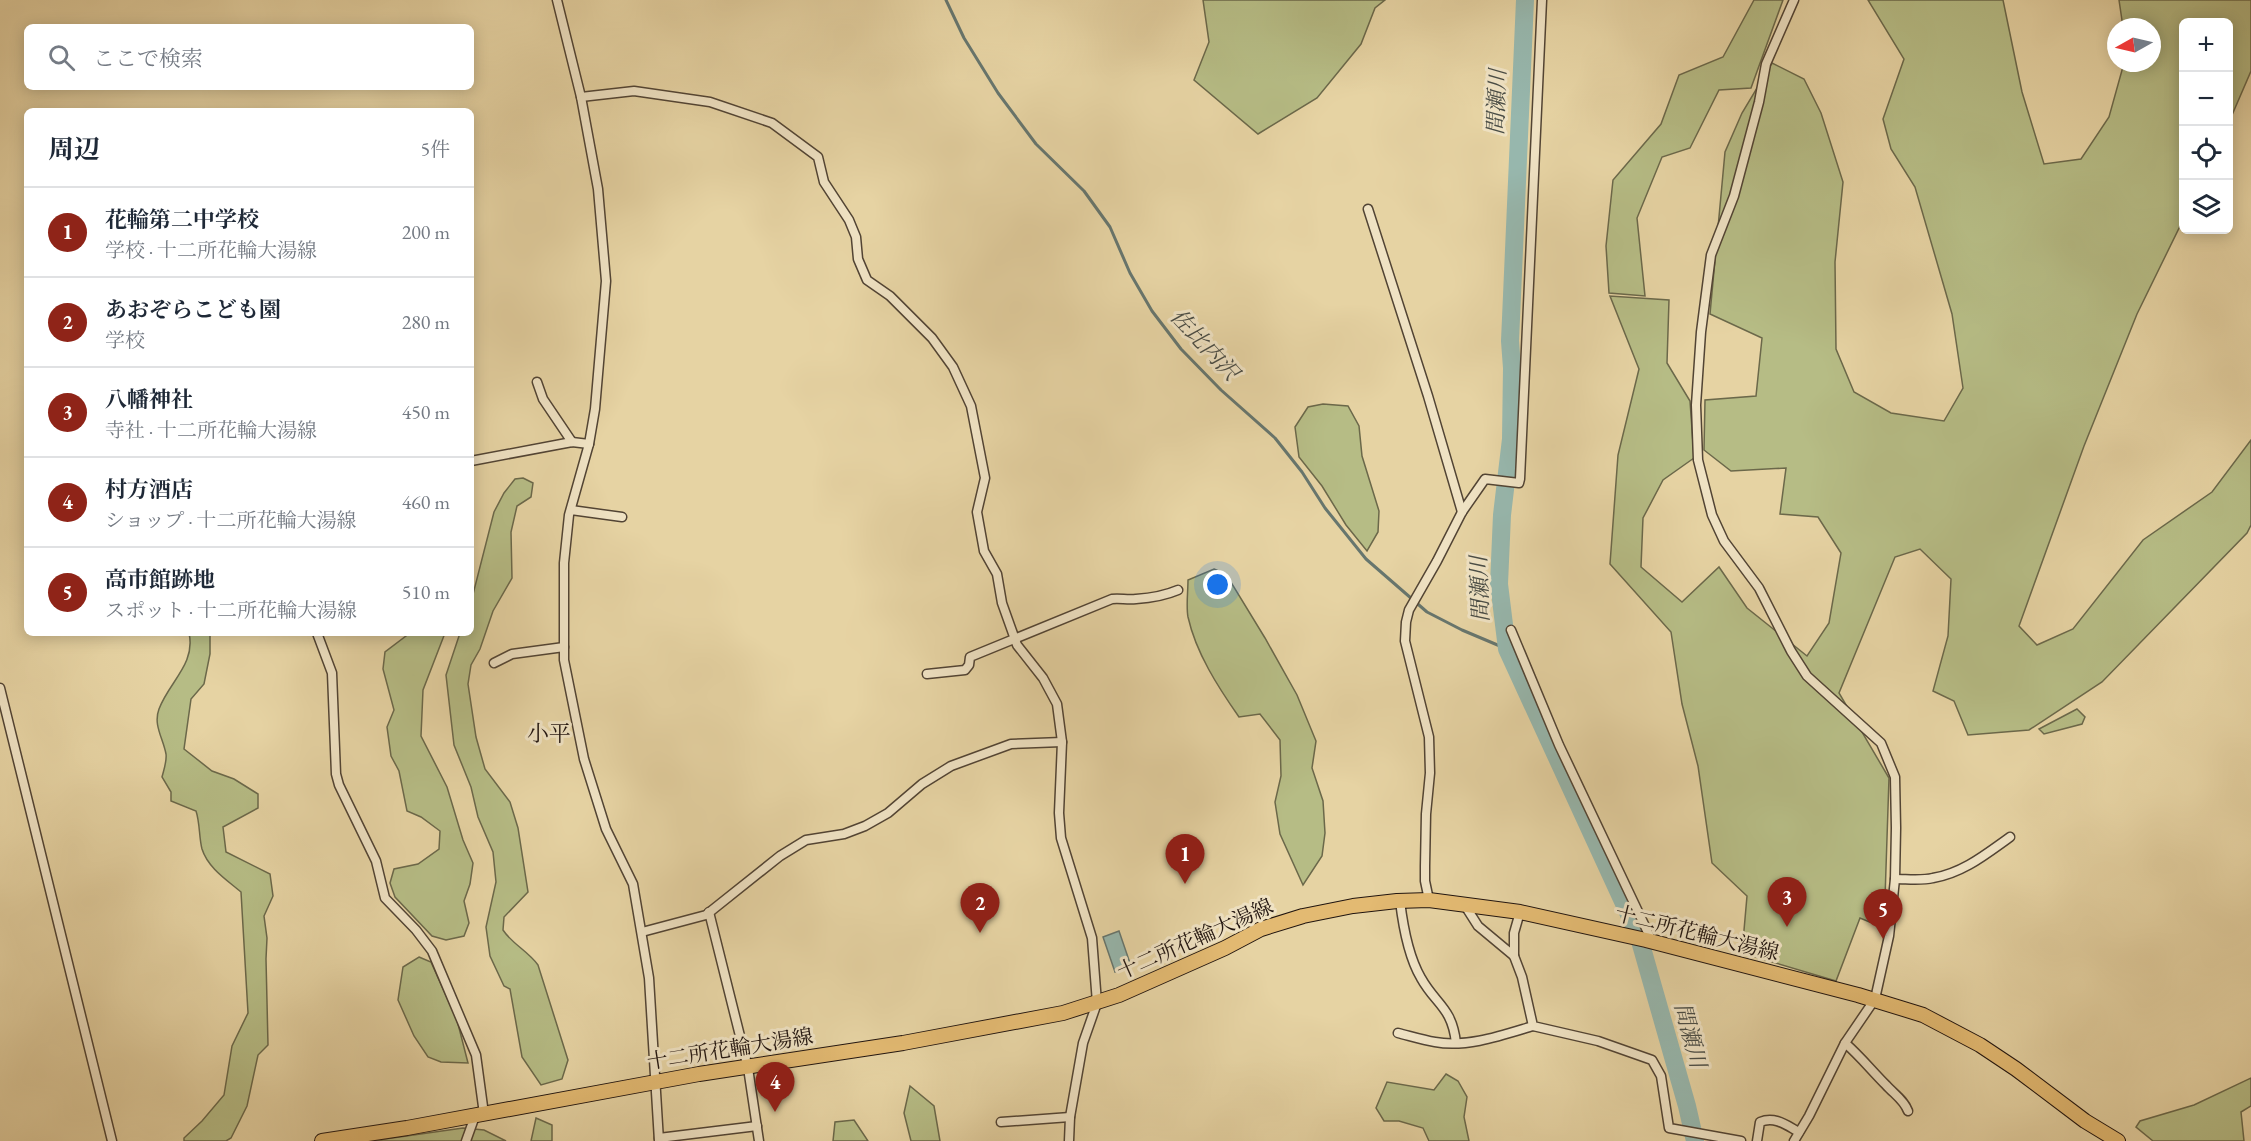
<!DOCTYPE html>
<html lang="ja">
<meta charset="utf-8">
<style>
:root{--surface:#fff;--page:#f2f2f3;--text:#1f2937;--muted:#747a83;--line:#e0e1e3;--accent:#8f2418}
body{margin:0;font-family:"EB Garamond","Noto Serif JP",serif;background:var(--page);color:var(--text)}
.controls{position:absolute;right:18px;top:18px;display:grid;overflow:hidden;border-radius:9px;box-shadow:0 3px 15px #0003}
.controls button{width:54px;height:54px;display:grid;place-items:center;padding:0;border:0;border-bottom:2px solid var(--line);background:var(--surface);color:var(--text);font:30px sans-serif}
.compass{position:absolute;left:2107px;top:18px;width:54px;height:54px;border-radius:50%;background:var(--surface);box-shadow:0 3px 15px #0003;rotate:262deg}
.you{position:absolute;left:1218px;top:585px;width:21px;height:21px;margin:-15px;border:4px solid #fff;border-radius:50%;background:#1a73e8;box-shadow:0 0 0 9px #1a73e833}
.badge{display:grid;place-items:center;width:39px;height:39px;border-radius:50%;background:var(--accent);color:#fff;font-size:20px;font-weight:700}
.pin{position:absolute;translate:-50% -50px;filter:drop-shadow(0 2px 3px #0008)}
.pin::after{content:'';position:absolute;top:32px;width:21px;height:18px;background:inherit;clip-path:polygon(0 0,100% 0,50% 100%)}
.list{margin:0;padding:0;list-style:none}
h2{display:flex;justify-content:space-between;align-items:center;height:78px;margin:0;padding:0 24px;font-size:26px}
h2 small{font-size:20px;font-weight:400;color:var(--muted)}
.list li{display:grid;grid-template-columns:39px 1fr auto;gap:18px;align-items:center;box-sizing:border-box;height:90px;padding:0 24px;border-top:2px solid var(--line)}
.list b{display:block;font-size:22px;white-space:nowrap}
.list p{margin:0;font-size:20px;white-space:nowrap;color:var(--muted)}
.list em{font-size:20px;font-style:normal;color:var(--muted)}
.icon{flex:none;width:33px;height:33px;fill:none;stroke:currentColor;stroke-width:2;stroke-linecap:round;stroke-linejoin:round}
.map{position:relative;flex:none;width:2251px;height:1141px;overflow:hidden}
.search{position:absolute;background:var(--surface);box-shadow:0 3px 15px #0003;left:24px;top:24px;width:450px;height:66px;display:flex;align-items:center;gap:15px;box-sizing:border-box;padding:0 21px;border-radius:9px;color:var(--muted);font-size:22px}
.panel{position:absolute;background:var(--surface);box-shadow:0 3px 15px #0003;left:24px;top:108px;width:450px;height:528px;border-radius:9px}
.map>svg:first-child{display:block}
</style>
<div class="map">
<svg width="2251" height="1141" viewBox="0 0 2251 1141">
<rect width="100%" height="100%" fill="#e6d3a3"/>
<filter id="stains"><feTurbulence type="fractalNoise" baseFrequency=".00333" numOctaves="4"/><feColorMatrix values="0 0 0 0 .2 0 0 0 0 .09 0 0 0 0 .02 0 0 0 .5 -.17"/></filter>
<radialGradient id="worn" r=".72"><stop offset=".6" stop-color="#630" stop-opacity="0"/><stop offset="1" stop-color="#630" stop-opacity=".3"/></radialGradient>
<g fill="#b6bc85" stroke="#6b684a" stroke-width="1.5">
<polygon points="1203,0 1385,0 1375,8 1361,44 1317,98 1258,134 1194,80 1209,42"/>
<polygon points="1754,0 1783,0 1751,88 1719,90 1690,148 1662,157 1637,218 1645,296 1609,293 1606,246 1613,180 1661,124 1679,75 1723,57"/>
<polygon points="1868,0 2003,0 2022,92 2044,164 2081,159 2109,117 2124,63 2152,63 2152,27 2123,27 2119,0 2251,0 2251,71 2229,122 2228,22 2184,22 2183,220 2137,314 2084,446 2019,626 2037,645 2073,629 2143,540 2212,492 2251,440 2251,525 2247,533 2102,682 2029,730 1968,735 1954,701 1933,691 1948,636 1951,579 1920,549 1895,557 1839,693 1889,778 1884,928 1860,918 1836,981 1742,953 1747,896 1712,863 1698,766 1682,704 1671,632 1610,564 1618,455 1639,369 1610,296 1669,300 1667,363 1690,401 1694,458 1663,480 1643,518 1641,567 1682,602 1719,567 1747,608 1807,656 1829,623 1841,553 1818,517 1780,514 1786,468 1731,471 1704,450 1705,400 1756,396 1762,338 1710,314 1725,152 1742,113 1772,63 1804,79 1821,113 1843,182 1835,262 1836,349 1854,392 1891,413 1944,421 1963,388 1952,314 1915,187 1891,149 1883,119 1904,59"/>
<polygon points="1323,404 1348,406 1359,426 1362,456 1379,511 1378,532 1367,551 1346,525 1322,486 1299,457 1295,427 1308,407"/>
<path d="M 523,478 L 533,483 L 531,497 L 517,506 L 511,532 L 512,578 L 493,611 L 480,649 L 471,665 L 468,684 L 476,737 L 485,769 L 510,802 L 518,828 L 528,892 L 504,917 L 503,930 C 512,944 528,951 538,965 L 568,1060 L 562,1079 L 541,1085 L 522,1057 L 510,989 L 504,986 L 490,956 L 486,927 L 496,882 L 493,852 L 478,817 L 471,787 L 454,745 L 446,675 L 460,633 L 471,633 L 471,602 L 494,512 L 504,493 L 515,479 Z"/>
<path d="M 1214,569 L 1226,574 L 1265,638 L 1297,695 L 1316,741 L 1312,768 L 1323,801 L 1325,833 L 1322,856 L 1303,885 L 1280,834 L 1275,802 L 1281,776 L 1280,740 L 1260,714 L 1239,717 C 1218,687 1196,653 1188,617 C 1186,606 1188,592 1188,580 Z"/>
<path d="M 189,633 L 210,633 L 210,654 L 204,684 L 191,699 L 184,749 L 212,771 L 234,779 L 258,794 L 258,808 L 223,827 L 226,852 L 270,874 L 273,896 L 264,916 L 267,938 L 266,959 L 268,1045 L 258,1055 L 247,1106 L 231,1138 L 226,1141 L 184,1141 L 184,1138 L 202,1121 L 224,1095 L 232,1046 L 248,1013 L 241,892 C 227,880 208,868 202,849 C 199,838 200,823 196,811 L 171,801 L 171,792 L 162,777 C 164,769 167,761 166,754 C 163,738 153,725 159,709 C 169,682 196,664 189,633 Z"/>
<polygon points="410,633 445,633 423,690 421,736 447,787 463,840 473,863 470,884 464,901 469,923 464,936 446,940 432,936 395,897 390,883 394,869 418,864 439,849 440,831 421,817 407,811 399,771 391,756 387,727 394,710 383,669 385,652"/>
<polygon points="2077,709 2085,717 2082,724 2044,734 2039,729"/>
<polygon points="419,957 431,962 457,1020 468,1063 441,1062 428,1057 414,1036 398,1000 403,967"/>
<polygon points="1446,1074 1458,1081 1467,1097 1464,1117 1469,1141 1429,1141 1423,1128 1399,1121 1384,1121 1376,1108 1387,1082 1434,1090"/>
<polygon points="2251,1078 2251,1106 2241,1112 2244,1141 2153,1141 2136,1127 2140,1121 2194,1105"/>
<polygon points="910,1086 934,1106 940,1141 911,1141 904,1113"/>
<polygon points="536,1118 552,1125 552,1141 531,1141"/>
<polygon points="854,1120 868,1141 833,1141 835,1122"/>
<polygon points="463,1128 484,1130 506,1141 371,1141"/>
</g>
<polygon fill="#97b7ad" stroke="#67766e" stroke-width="1.5" points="1119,931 1131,966 1115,972 1103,937"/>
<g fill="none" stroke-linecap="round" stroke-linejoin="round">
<polyline stroke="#67766e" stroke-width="3" points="946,0 964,38 998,93 1036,144 1084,191 1110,227 1130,273 1152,311 1181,349 1221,390 1275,438 1302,472 1325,508 1366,559 1427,612 1462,630 1507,649"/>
<polyline stroke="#97b7ad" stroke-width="18" points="1525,0 1510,341 1512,368 1511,439 1502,515 1499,584 1507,649 1638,934 1687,1106 1695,1141"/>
<g stroke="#524434" stroke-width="11">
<g id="street">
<polyline points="557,0 581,97 598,189 606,281 595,409 589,444 569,515 564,563 564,660 584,759 606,829 633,884 649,978 659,1141"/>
<polyline points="581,97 634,91 710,102 772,123 818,157 824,182 849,220 856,237 858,259 867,280 890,296 932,338 953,367 971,406 985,478 977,512 984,551 997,574 1002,603 1017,645 1043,678 1057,704 1062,742 1059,813 1061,838 1092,938 1097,1003 1083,1043 1070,1117 1069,1141"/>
<polyline points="1368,209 1428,396 1462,512"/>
<polyline points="537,382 543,399 572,442"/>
<polyline points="471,461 572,442 589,444"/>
<polyline points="571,510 622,517"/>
<polyline points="1511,630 1559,745 1652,941"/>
<polyline points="317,633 332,673 336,774 339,785 376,861 385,898 416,930 432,951 476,1055 484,1114"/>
<polyline points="494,663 512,654 564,647"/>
<path d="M 927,674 L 965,670 L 969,665 L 970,657 L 1112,599 C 1120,598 1127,600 1136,599 C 1151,598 1164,596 1178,590"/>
<polyline points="0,688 112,1141"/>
<path d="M 1895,879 C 1907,879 1921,881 1933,878 C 1963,873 1986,854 2010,837"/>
<polyline points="1429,900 1425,881 1425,866 1426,814 1430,773 1429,737 1405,641 1406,622 1409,610 1437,561 1462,512 1485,479 1519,483 1520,479 1542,0"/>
<path d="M 1400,901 C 1403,926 1408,956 1421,978 C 1436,1005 1452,1007 1456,1043"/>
<polyline points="1464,904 1478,926 1514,956 1522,977 1533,1026 1598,1041 1652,1060 1661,1076 1669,1128 1741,1141"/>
<polyline points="709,912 748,1068 759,1141"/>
<polyline points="642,932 706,915 780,856 806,840 844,834 865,826 888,813 922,784 951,766 1011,744 1062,742"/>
<polyline points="1514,956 1514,933 1520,912"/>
<path d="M 1398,1033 C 1410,1036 1423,1040 1435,1042 C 1467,1048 1503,1035 1533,1026"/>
<path d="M 1845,1043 C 1860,1056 1872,1071 1886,1085 C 1894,1094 1904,1100 1908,1111"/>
<polyline points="1001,1122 1070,1117"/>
<polyline points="659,1138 757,1126"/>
<polyline points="466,1141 475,1116"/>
<path d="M 1757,1141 L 1760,1122 C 1775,1116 1786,1125 1799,1132"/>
<polyline points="1794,1141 1809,1116 1845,1043 1875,999 1889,936 1895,879 1896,828 1895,777 1881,743 1807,676 1791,651 1759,588 1724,541 1712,515 1698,460 1696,405 1701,332 1711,255 1734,196 1759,102 1766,64 1794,0"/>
</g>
</g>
<g stroke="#20140f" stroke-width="16">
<polyline id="primary" points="322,1141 407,1128 699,1074 903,1043 1063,1013 1119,995 1225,948 1261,929 1303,916 1353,906 1397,901 1429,900 1520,912 1646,940 1858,995 1923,1015 1980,1045 2016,1069 2085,1121 2118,1141"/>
</g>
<use href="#street" stroke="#efe2c3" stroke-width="8"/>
<use href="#primary" stroke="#e3ba72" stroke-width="14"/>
</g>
<g text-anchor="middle" stroke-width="6" stroke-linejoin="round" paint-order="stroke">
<g font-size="21" fill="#20140f" stroke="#efe2c3">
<text transform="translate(1697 933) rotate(14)" y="7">十二所花輪大湯線</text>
<text transform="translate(1195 939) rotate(-24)" y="7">十二所花輪大湯線</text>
<text transform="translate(730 1049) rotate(-9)" y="7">十二所花輪大湯線</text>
</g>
<g font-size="22" font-style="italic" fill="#4a4d46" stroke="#efe2c3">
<text transform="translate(1496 102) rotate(-88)" y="8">間瀬川</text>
<text transform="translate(1205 344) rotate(47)" y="8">佐比内沢</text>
<text transform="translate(1479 589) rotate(-92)" y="8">間瀬川</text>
<text transform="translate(1691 1035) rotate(75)" y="8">間瀬川</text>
</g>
<g font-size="22" fill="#20140f" stroke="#efe2c3">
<text x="549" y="741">小平</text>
</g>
</g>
<rect width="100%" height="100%" filter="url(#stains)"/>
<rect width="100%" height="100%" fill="url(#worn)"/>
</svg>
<div class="controls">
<button>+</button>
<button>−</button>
<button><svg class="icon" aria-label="locate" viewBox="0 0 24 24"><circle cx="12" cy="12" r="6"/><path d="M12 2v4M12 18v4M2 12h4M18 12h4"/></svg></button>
<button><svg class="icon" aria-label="layers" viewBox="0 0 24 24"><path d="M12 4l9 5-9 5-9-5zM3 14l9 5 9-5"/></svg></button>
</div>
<svg class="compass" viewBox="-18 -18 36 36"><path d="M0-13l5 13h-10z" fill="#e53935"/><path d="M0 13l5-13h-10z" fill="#747a83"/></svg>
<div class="you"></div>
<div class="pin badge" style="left:1185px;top:884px">1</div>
<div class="pin badge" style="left:980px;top:933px">2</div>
<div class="pin badge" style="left:1787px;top:927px">3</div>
<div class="pin badge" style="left:775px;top:1112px">4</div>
<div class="pin badge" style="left:1883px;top:939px">5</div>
<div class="search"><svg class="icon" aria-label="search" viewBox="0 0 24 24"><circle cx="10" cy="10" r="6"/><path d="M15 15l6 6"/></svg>ここで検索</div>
<section class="panel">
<h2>周辺<small>5件</small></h2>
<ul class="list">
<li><span class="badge">1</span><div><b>花輪第二中学校</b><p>学校 · 十二所花輪大湯線</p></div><em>200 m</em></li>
<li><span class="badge">2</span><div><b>あおぞらこども園</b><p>学校</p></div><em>280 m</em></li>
<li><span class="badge">3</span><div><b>八幡神社</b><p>寺社 · 十二所花輪大湯線</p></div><em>450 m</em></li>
<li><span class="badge">4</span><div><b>村方酒店</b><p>ショップ · 十二所花輪大湯線</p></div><em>460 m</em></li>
<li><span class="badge">5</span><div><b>高市館跡地</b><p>スポット · 十二所花輪大湯線</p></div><em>510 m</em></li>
</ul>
</section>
</div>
